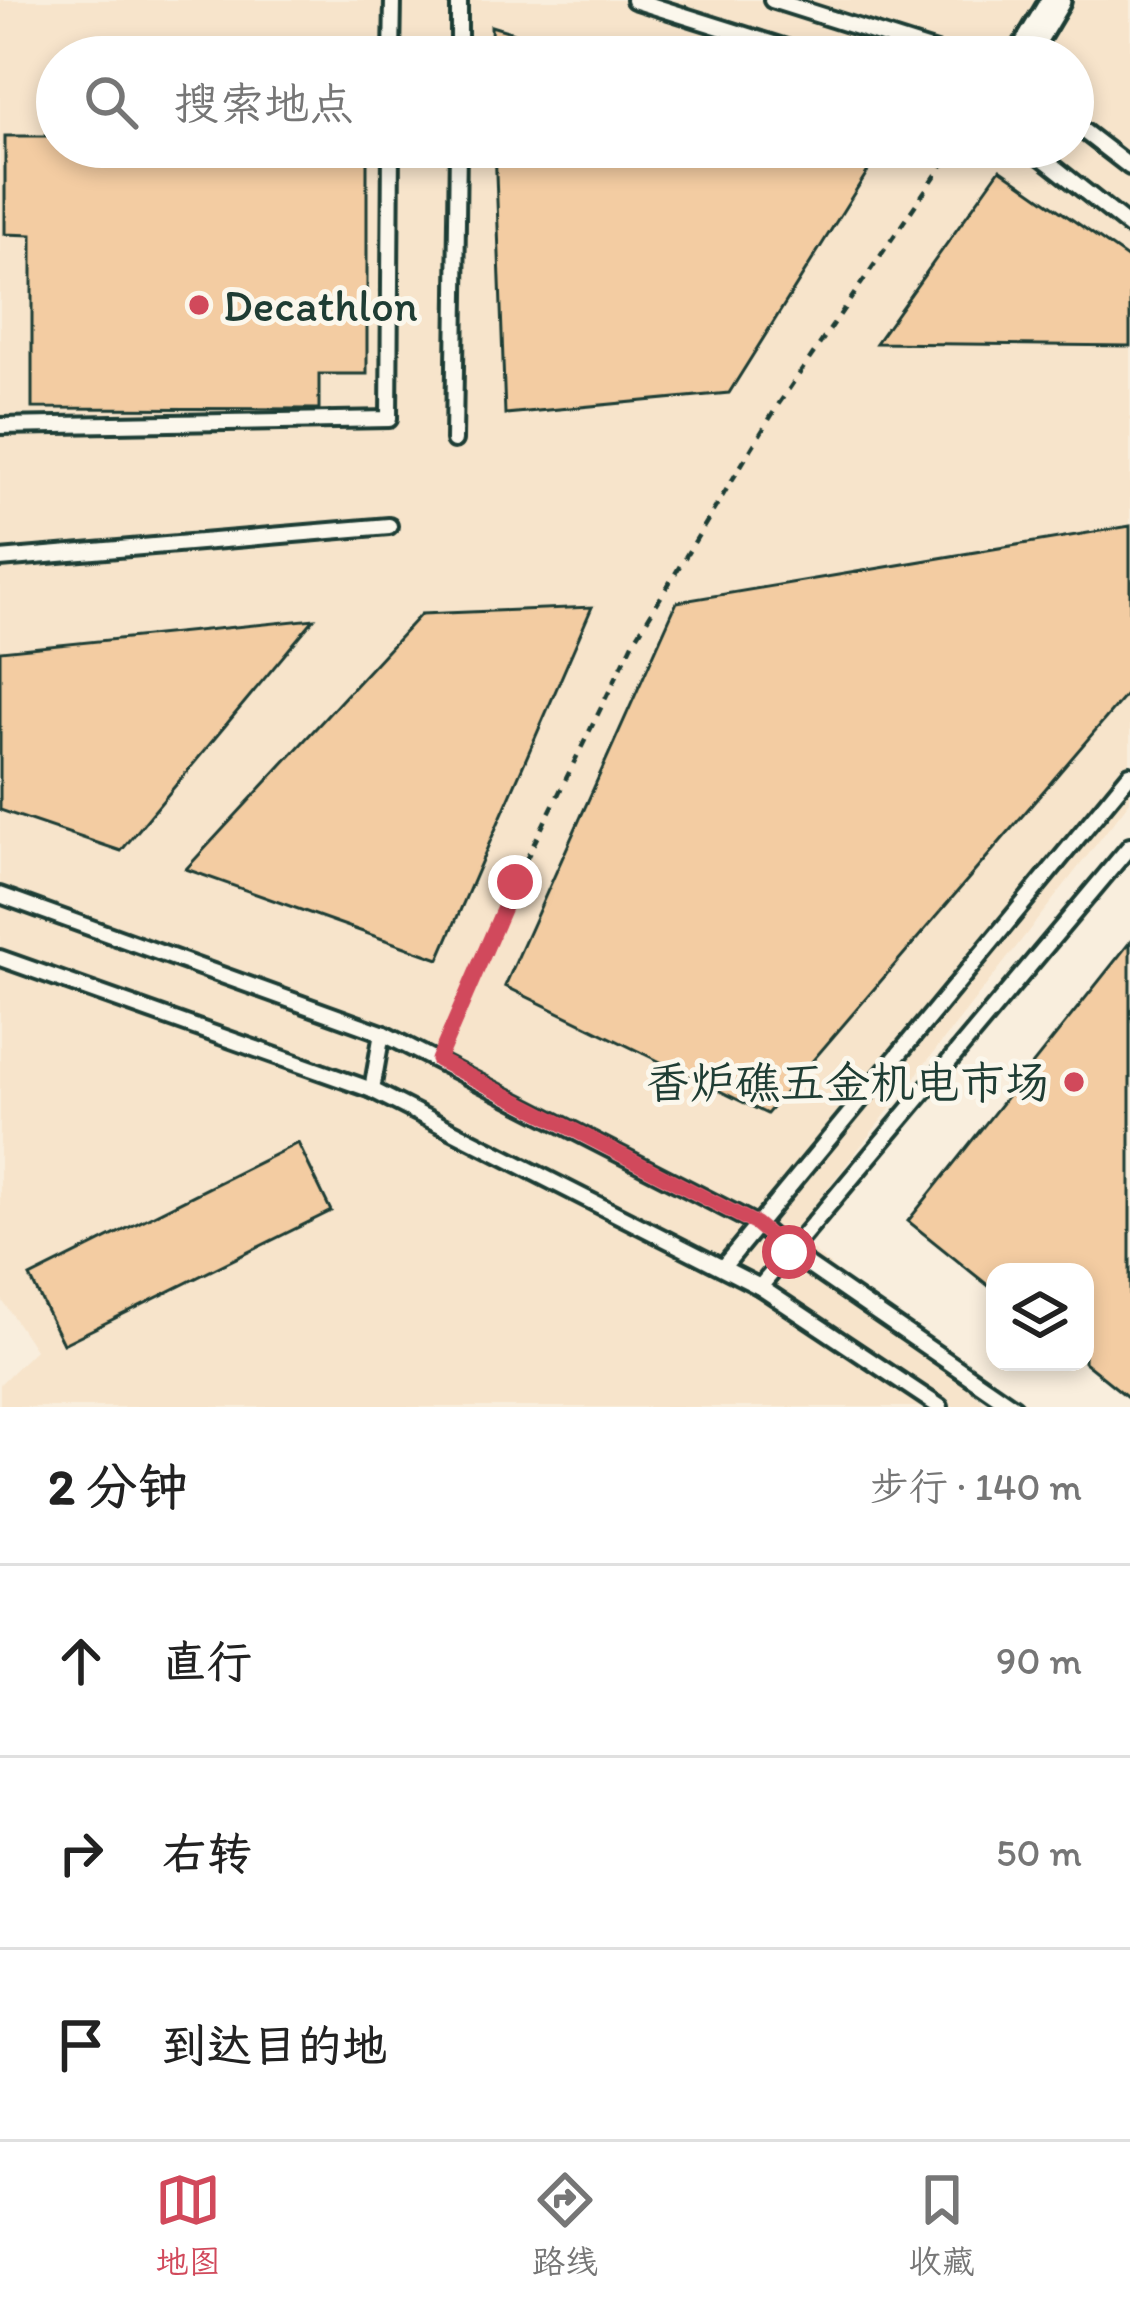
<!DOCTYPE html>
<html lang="zh">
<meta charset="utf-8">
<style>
:root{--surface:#fff;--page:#f2f2f2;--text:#222;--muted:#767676;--line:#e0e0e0;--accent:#d1495b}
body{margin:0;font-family:Itim,"LXGW WenKai TC",sans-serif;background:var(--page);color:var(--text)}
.controls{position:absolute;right:36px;bottom:36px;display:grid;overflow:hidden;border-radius:24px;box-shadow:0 6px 18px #0003}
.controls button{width:108px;height:108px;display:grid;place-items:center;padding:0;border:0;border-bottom:3px solid var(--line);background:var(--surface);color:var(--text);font:60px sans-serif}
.stop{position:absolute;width:36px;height:36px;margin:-27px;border:9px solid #d1495b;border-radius:50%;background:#fff}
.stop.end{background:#d1495b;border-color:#fff;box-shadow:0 3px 12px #0008}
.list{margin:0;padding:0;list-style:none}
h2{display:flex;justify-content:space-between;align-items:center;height:156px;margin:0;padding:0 48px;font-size:51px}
h2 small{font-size:39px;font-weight:400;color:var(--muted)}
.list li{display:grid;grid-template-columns:78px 1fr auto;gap:36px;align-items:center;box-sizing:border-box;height:192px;padding:0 48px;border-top:3px solid var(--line)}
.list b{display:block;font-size:45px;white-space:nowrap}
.list em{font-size:39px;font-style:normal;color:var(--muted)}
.icon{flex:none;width:66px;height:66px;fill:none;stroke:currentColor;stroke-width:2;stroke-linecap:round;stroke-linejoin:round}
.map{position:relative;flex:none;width:1130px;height:1407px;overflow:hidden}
.search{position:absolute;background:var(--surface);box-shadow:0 6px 18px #0003;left:36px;right:36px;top:36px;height:132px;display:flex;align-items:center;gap:30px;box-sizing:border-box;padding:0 42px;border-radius:66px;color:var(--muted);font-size:45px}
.sheet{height:732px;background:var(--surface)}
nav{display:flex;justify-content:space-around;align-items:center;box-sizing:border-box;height:168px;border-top:3px solid var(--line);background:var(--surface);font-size:33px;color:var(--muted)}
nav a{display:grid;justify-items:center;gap:6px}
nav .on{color:var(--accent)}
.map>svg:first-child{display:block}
</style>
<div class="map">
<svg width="1130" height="1407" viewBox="0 0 1130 1407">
<rect width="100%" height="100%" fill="#f9eedd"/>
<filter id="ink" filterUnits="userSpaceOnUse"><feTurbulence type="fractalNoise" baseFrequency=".00833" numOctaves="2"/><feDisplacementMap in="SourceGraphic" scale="24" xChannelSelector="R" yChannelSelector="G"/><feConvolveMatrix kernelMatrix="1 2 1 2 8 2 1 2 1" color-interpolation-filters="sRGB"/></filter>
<g filter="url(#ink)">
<path fill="#f7e4cb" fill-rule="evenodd" d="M 0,0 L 1130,0 L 1130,801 L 793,1233 L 990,1407 L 0,1407 L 0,1384 L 35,1350 L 0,1297 ZM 57,57 L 1073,57 L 1073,147 L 57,147 Z"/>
<g fill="#f3cca2" stroke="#1f3d34" stroke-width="3">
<polygon points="491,26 594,57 492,57"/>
<polygon points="5,136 57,136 57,147 367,147 367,374 319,374 319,409 32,408 32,235 5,234"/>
<polygon points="495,147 883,147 729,393 505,414"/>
<polygon points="1000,169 1130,260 1130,346 876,343"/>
<polygon points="1130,526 1130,690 767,1114 505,986 677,602"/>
<polygon points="592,607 439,959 186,869 421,614"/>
<polygon points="314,619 121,851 0,810 0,651"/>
<polygon points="1130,942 1130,1399 1084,1362 1085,1272 995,1272 995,1291 908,1221"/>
<polygon points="298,1143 331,1211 63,1344 30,1277"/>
</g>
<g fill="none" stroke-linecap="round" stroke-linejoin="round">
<g stroke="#1f3d34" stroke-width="22">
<g id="lane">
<polyline points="634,0 815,57"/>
<polyline points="772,0 952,57"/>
<polyline points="392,57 393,0"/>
<polyline points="459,57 459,0"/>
<polyline points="1073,123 1130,167"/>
<polyline points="1029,147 1130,227"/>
<polyline points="0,426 389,419 391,147"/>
<polyline points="454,440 458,147"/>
<polyline points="0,559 389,526"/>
<polyline points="0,895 382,1033 756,1224 789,1252 1014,1407"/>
<polyline points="0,958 372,1090 760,1287 940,1407"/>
<polyline points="372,1090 382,1033"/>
<polyline points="723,1267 1130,774"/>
<polyline points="760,1287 1130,846"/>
</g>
</g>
<g stroke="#1f3d34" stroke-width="36">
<polyline id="street" points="1022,57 1056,0"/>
</g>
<polyline stroke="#1f3d34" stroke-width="4.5" stroke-dasharray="9 9" stroke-linecap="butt" points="446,1042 515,882 634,641 778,405 955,147"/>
<use href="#lane" stroke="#fbf7ec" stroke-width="14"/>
<use href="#street" stroke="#fbf7ec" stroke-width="27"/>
</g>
</g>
<g fill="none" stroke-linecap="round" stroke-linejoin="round" filter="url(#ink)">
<polyline stroke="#d1495b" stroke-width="15" points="515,882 438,1060 756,1224 789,1252"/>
</g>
<g fill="#d1495b" stroke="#fbf7ec" stroke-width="4.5">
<circle cx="199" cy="305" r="12"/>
<circle cx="1074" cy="1082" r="12"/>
</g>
<g text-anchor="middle" stroke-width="10" stroke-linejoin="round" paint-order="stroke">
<g font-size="45" fill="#1f3d34" stroke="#fbf7ec" text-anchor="start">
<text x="223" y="321">Decathlon</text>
<text x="1050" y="1098" text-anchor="end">香炉礁五金机电市场</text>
</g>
</g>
</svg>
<div class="controls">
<button><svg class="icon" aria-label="layers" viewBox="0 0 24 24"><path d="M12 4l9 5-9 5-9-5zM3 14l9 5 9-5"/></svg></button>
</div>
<div class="stop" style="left:789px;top:1252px"></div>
<div class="stop end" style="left:515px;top:882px"></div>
<div class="search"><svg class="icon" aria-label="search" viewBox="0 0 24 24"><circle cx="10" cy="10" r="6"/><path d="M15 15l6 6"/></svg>搜索地点</div>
</div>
<section class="sheet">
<h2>2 分钟<small>步行 · 140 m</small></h2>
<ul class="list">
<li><svg class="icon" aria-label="ahead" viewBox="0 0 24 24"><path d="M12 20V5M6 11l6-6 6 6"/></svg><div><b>直行</b></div><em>90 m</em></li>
<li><svg class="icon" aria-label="right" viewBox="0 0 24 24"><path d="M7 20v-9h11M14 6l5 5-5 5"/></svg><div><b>右转</b></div><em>50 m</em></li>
<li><svg class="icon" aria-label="arrive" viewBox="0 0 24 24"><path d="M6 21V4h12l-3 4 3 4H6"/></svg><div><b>到达目的地</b></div></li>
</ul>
</section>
<nav>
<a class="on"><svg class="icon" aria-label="map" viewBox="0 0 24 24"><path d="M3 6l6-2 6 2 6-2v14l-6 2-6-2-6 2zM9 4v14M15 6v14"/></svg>地图</a>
<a><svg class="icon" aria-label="directions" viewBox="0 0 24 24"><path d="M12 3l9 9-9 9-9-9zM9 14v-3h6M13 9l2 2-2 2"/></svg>路线</a>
<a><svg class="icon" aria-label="saved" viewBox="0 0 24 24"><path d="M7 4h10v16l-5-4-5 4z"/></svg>收藏</a>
</nav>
